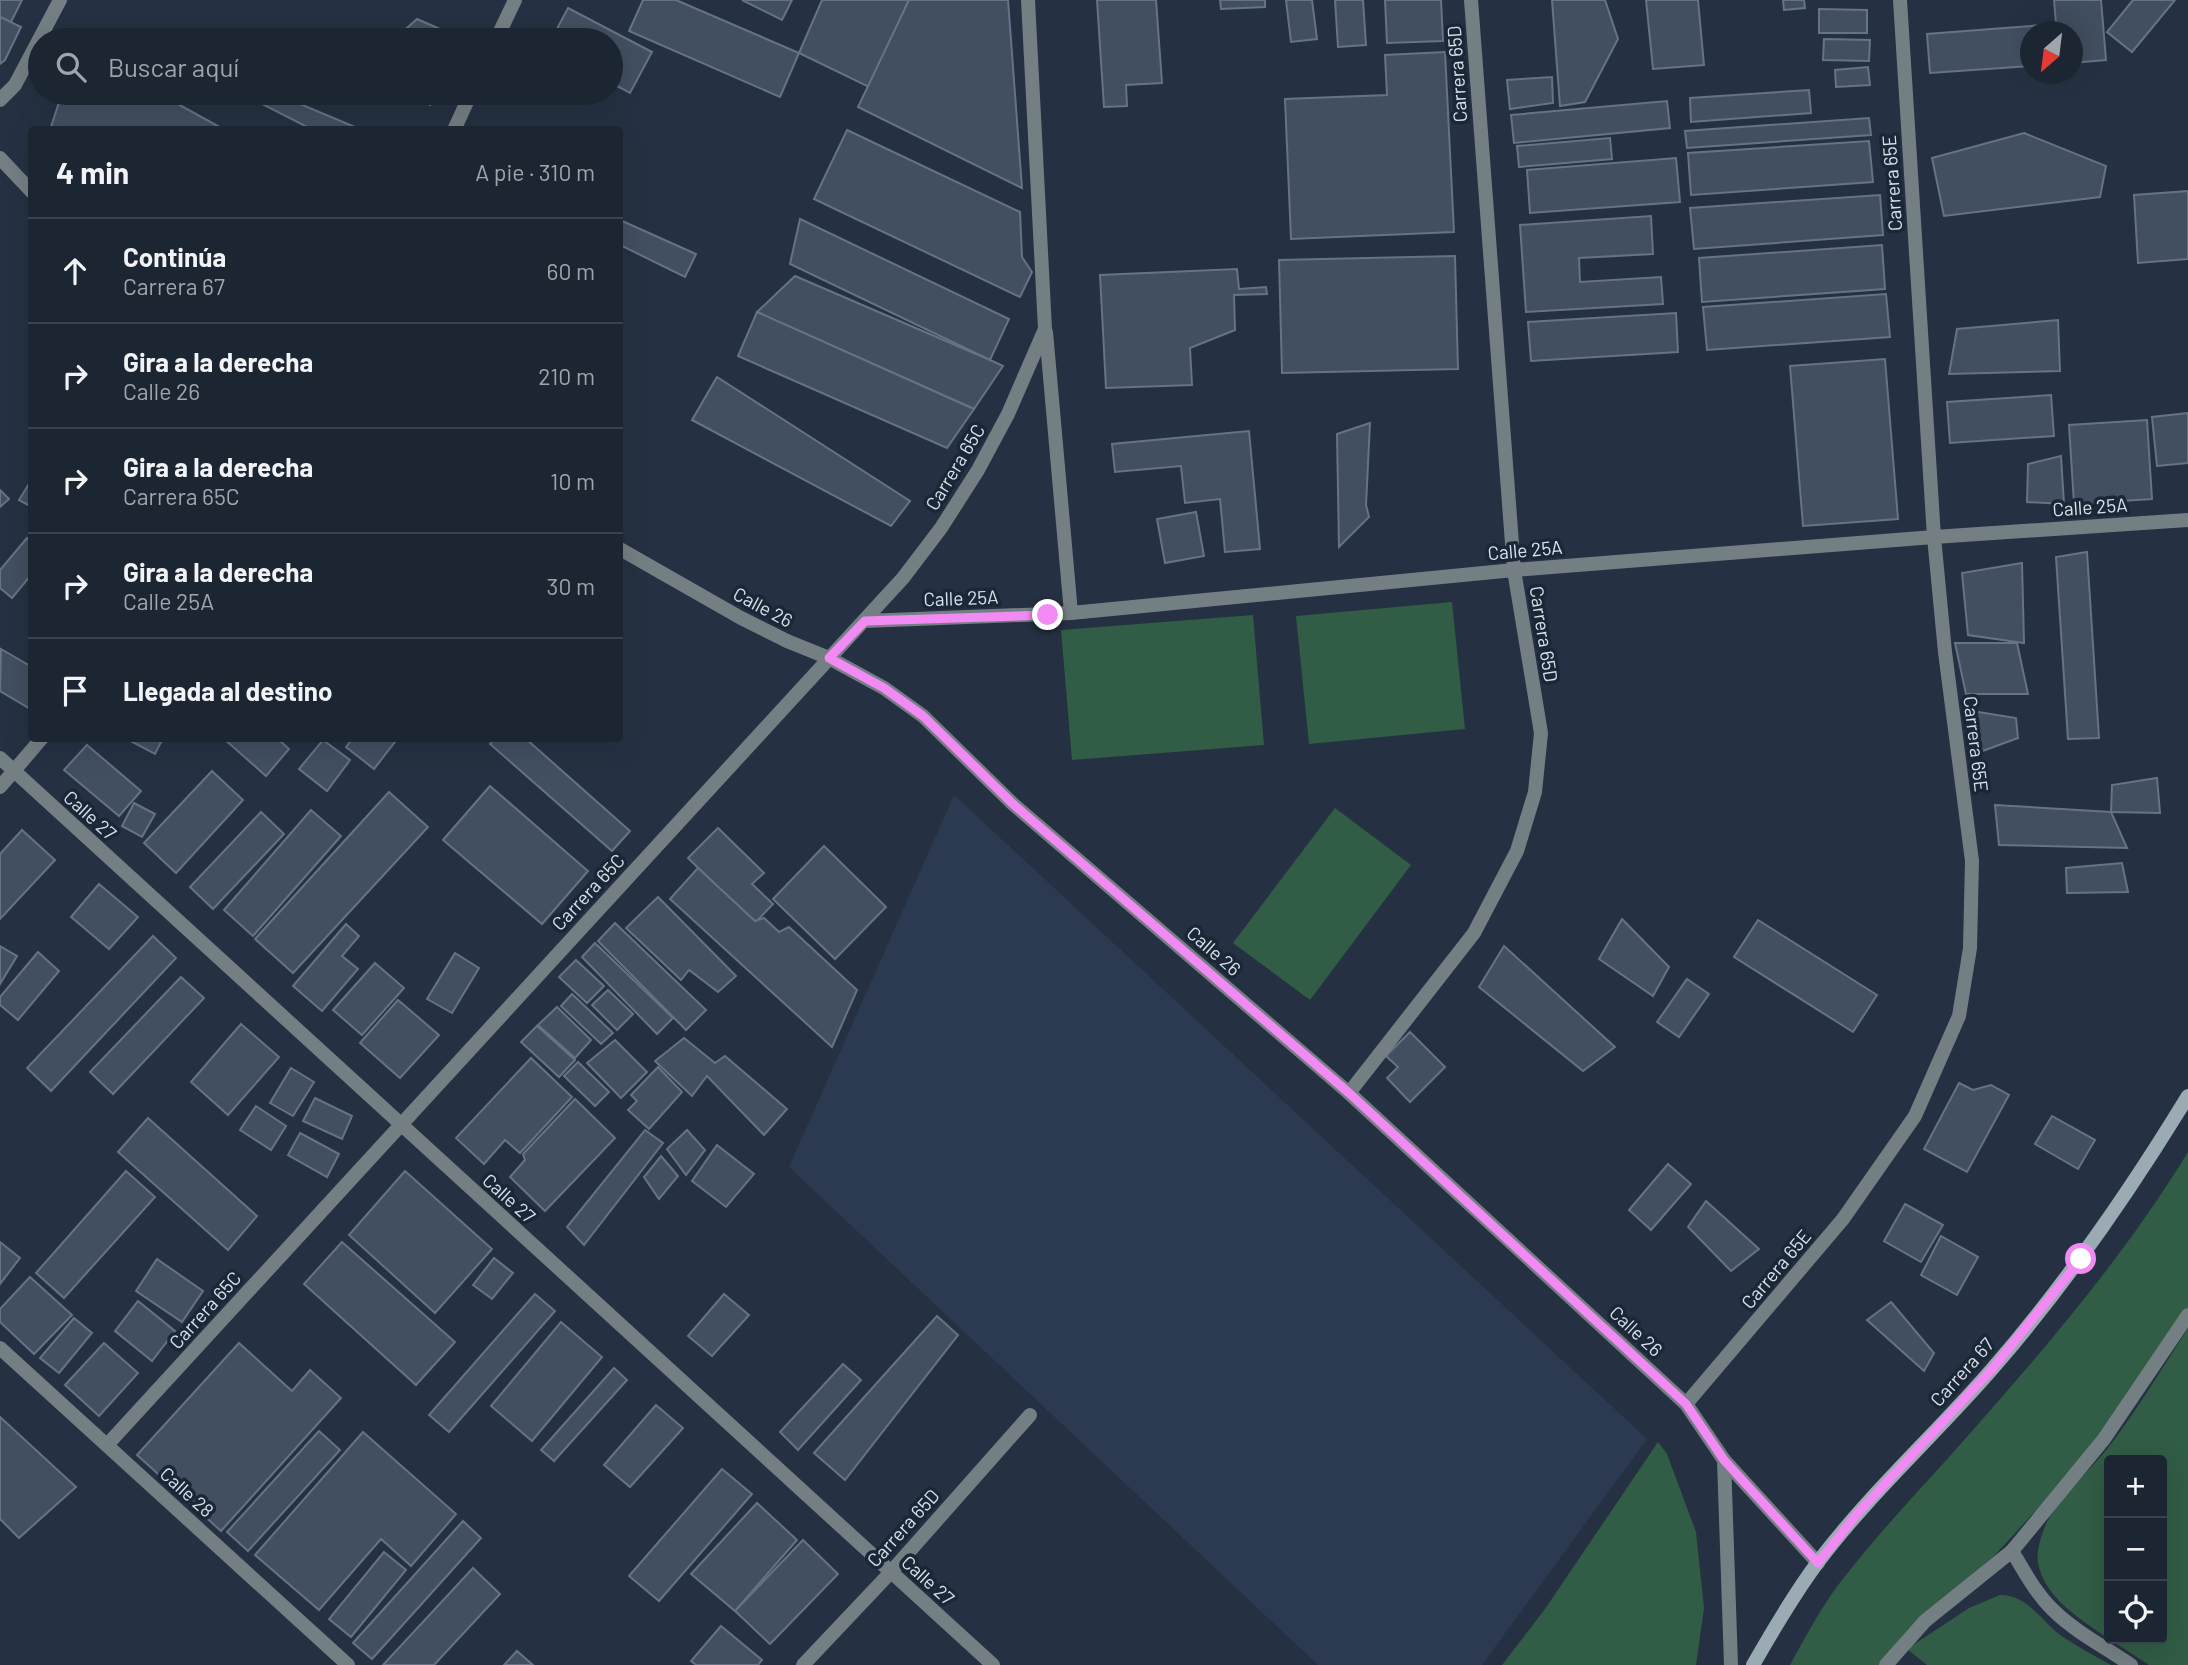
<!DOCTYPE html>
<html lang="es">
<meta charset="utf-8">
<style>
:root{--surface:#1c2532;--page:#29313e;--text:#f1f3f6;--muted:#a0a5ac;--line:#3a424d}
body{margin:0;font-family:Barlow,sans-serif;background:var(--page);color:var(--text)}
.controls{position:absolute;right:21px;bottom:21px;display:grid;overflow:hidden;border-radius:7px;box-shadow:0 7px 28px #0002}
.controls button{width:63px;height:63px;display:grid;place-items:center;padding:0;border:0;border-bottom:2px solid var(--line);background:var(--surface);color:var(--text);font:35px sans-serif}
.compass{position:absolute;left:2020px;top:21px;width:63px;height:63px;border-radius:50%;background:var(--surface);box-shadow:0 7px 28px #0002;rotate:208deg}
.stop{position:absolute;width:21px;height:21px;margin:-16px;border:5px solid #f28af3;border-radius:50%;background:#fff}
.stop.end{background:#f28af3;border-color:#fff;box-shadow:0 2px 7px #0008}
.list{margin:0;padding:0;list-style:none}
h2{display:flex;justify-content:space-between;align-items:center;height:91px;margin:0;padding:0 28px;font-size:30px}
h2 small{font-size:23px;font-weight:400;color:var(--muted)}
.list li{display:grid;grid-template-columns:46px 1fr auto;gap:21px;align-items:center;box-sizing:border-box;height:105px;padding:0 28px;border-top:2px solid var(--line)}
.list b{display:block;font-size:26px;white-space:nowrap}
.list p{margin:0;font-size:23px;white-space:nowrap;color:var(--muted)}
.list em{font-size:23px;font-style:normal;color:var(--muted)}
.icon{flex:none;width:38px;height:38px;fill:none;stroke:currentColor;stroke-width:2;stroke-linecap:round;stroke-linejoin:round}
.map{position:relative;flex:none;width:2188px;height:1665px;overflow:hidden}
.search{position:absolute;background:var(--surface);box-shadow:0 7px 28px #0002;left:28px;top:28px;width:595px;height:77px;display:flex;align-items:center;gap:18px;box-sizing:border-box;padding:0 24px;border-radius:38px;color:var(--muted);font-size:26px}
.panel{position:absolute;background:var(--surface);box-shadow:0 7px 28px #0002;left:28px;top:126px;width:595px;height:616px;border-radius:7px}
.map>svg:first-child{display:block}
</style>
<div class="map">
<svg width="2188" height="1665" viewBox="0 0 2188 1665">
<rect width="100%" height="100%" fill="#253142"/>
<polygon fill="#2b3a50" points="954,795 1647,1439 1482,1665 1318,1665 789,1167"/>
<g fill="#315c45">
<polygon points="1452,602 1465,729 1309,744 1296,616"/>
<polygon points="1253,615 1264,745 1072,760 1061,630"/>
<polygon points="1335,808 1411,865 1310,1000 1233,943"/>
<path d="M 2188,1152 L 2188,1308 L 2098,1436 L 2051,1494 L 1994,1556 L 1908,1629 L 1880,1665 L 1790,1665 C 1807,1634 1824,1602 1846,1575 C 1886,1524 1931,1478 1973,1430 C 2050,1343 2127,1252 2188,1152 Z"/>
<path d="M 2188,1328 L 2188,1665 L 2149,1665 L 2109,1639 L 2162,1639 L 2162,1460 L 2109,1460 L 2109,1639 C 2082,1620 2045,1599 2038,1563 C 2036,1550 2042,1533 2047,1522 C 2063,1493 2091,1470 2111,1444 C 2139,1407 2163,1367 2188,1328 Z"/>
<polygon points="1658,1442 1667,1454 1696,1532 1704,1608 1696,1665 1502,1665 1545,1609"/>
<path d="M 2000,1595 C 2029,1595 2041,1622 2063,1637 C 2078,1647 2095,1656 2111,1665 L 1927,1665 L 1907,1649 L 1969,1608 Z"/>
</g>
<g fill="#424f60" stroke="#657385" stroke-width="2">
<polygon points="0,0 22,0 11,22 0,17"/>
<polygon points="643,0 676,0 799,53 780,97 629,31"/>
<polygon points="742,0 792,0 782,20"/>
<polygon points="822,0 909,0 869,87 799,53"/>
<polygon points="909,0 1008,0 1022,188 858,107"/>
<polygon points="1097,0 1156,0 1162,83 1126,85 1127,106 1104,107"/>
<polygon points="1220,0 1265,0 1265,7 1221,9"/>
<polygon points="1286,0 1312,0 1317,39 1291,42"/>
<polygon points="1335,0 1363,0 1366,45 1338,47"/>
<polygon points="1385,0 1441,0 1443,41 1387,43"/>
<polygon points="1552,0 1605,0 1618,39 1585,102 1560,106"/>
<polygon points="1646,0 1698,0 1704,65 1653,69"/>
<polygon points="1783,0 1804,0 1805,8 1784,10"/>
<polygon points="2054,0 2101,0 2106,60 2072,63 2072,32 2030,32 2030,66 1930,73 1927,34 2056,24"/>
<polygon points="2133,0 2175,0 2132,52 2107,32"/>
<polygon points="568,8 652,52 630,93 611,83 611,40 551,40"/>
<polygon points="1819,9 1867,10 1867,33 1819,33"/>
<polygon points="0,17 21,27 5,60 0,64"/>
<polygon points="417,19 465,40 405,40 397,37"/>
<polygon points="1824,39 1870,40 1869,61 1823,60"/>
<polygon points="1445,52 1454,232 1291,239 1285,99 1387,95 1385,55"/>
<polygon points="1868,67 1870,85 1836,87 1835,70"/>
<polygon points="1552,77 1553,103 1510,109 1507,80"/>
<polygon points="1809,90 1811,113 1691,122 1690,98"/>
<polygon points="62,93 158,93 225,130 50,130"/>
<polygon points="265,93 274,93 362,130 313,130 258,102"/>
<polygon points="404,93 437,93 430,105"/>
<polygon points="1667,101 1670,128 1514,143 1511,115"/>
<polygon points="1869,118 1871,135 1687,148 1685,131"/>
<polygon points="847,130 1020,212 1022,257 1032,272 1020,297 814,199"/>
<polygon points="2024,133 2106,166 2100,197 1944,216 1932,158"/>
<polygon points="1610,138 1612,159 1519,167 1517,146"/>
<polygon points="1869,141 1873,182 1691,195 1688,153"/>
<polygon points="1676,158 1680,202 1530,213 1527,170"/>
<polygon points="2188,191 2188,259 2138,263 2134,195"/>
<polygon points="1880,195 1883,235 1694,249 1690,208"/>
<polygon points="1651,216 1653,254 1579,258 1580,282 1661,277 1663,304 1526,312 1520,225"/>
<polygon points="800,219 1009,319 990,360 790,264"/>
<polygon points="620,220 696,254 685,277 620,245"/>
<polygon points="1882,245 1885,289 1702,302 1699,258"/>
<polygon points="1455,256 1458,369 1282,373 1279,260"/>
<polygon points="1237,269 1239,289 1266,287 1267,294 1234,295 1235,330 1190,348 1192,385 1106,388 1100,275"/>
<polygon points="795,276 990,360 1003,366 974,409 757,312"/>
<polygon points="1886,294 1890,337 1707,350 1703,307"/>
<polygon points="757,312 974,409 947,448 738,356"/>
<polygon points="1676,313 1678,352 1531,361 1528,322"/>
<polygon points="2058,320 2060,371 1949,374 1957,329"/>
<polygon points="1885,359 1898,519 1803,526 1790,366"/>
<polygon points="717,377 910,501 891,526 692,420"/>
<polygon points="2051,395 2054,436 1950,443 1947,402"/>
<polygon points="2188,413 2188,463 2157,466 2152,417"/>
<polygon points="2147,420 2152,499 2074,504 2069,425"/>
<polygon points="1370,423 1366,505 1369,517 1339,547 1337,434"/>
<polygon points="1249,431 1260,549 1225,552 1220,499 1185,503 1181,466 1115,472 1112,444"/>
<polygon points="2061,456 2064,504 2027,502 2028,464"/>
<polygon points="32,479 32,507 19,500"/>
<polygon points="0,490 9,499 0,507"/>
<polygon points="1196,512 1204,556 1165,563 1157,519"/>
<polygon points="27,538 32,542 32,574 12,598 0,588 0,570"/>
<polygon points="2087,552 2099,738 2068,739 2056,557"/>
<polygon points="2022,563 2024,643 1968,635 1962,573"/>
<polygon points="1955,643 2017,643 2028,694 1966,694"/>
<polygon points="1,649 32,667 32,710 0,691"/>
<polygon points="1966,710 2016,718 2018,738 1969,756"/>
<polygon points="125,738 163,738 155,754"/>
<polygon points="223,738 277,738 289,749 266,776"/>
<polygon points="353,738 398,738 374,769 346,747"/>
<polygon points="495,738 525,738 630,831 612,851 490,744"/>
<polygon points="323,740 350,760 327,791 299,769"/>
<polygon points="87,745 141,791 119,816 64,770"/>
<polygon points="212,771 243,800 176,873 144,843"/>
<polygon points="2157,778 2160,813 2111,812 2112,785"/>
<polygon points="490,786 588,871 542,924 443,840"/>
<polygon points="389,792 428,827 293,973 255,939"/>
<polygon points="134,803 155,814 142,837 122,826"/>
<polygon points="1995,805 2111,812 2127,848 1999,845"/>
<polygon points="311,810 341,836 253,936 224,910"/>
<polygon points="261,812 284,834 213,909 190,887"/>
<polygon points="718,828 764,873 752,884 773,904 755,923 688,858"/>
<polygon points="22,830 55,860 0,919 0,854"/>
<polygon points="824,846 886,907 835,959 773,899"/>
<polygon points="2122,863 2128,892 2067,893 2066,868"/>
<polygon points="698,868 755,921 764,918 779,932 789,927 857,990 832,1047 670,899"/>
<polygon points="99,884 138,917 109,949 71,917"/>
<polygon points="658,897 736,976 718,992 689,970 681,980 626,928"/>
<polygon points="1622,919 1669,967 1653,996 1599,959"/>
<polygon points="1758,920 1877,995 1853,1032 1734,957"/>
<polygon points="615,923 706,1010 686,1030 598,941"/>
<polygon points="346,924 359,936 342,956 358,969 322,1011 293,986"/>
<polygon points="153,936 176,958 51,1091 27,1068"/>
<polygon points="595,943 673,1018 657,1034 582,957"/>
<polygon points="0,946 17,956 0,984"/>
<polygon points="1504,946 1615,1047 1583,1071 1479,987"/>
<polygon points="38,952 59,971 18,1020 0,1005 0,997"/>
<polygon points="455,953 479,968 452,1013 427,999"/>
<polygon points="576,960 604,986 587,1003 559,977"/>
<polygon points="375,963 404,988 362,1035 333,1010"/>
<polygon points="181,977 204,998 113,1094 90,1072"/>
<polygon points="1687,979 1709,994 1679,1037 1657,1022"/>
<polygon points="608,990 633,1014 617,1030 592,1005"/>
<polygon points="572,994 613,1033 601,1044 561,1006"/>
<polygon points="398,1000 439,1035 400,1078 360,1043"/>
<polygon points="557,1007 591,1040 575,1058 538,1025"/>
<polygon points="241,1024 279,1057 228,1115 191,1082"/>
<polygon points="537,1026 575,1060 559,1077 521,1042"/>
<polygon points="1410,1032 1445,1067 1410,1102 1387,1078 1398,1067 1386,1056"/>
<polygon points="684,1038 715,1063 725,1056 787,1109 764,1135 707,1076 692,1096 655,1061"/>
<polygon points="615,1040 647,1072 621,1098 587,1063"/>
<polygon points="531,1058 572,1097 520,1153 505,1140 484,1164 456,1138"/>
<polygon points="578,1062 609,1092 595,1106 564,1076"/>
<polygon points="658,1067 682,1092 649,1129 628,1110 637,1101 631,1095"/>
<polygon points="291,1068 314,1082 293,1116 270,1103"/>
<polygon points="1959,1083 1973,1090 1991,1085 2009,1095 1967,1172 1924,1149"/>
<polygon points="315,1098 352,1116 342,1139 303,1121"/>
<polygon points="575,1099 615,1138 545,1211 510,1177 525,1160 523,1154"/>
<polygon points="256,1106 286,1126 271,1150 240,1130"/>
<polygon points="2052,1116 2095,1140 2078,1169 2035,1144"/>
<polygon points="148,1118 257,1216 228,1250 118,1152"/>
<polygon points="645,1130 663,1143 584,1245 567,1227"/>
<polygon points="687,1130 705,1150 686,1175 667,1149"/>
<polygon points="300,1133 339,1154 327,1177 288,1155"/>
<polygon points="717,1145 754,1174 726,1207 692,1181"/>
<polygon points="661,1156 678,1176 659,1199 644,1177"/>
<polygon points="1668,1164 1691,1184 1651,1230 1629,1210"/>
<polygon points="126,1171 155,1197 64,1298 36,1273"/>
<polygon points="405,1171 492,1249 435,1313 349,1235"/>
<polygon points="1706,1201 1759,1249 1731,1271 1688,1227"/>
<polygon points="1905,1204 1943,1225 1921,1262 1884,1241"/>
<polygon points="1941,1236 1978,1257 1957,1295 1921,1275"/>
<polygon points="0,1242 20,1258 0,1284"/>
<polygon points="342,1242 455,1342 416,1385 304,1284"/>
<polygon points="494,1258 513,1273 492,1299 473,1285"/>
<polygon points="157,1259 203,1291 182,1322 136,1291"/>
<polygon points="30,1277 72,1315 34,1354 0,1322 0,1309"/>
<polygon points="535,1294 555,1311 449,1432 429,1415"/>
<polygon points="724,1294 749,1315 712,1356 688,1336"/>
<polygon points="138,1301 175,1331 152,1361 115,1331"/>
<polygon points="1891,1302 1934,1353 1924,1371 1867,1320"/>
<polygon points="937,1316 958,1335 845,1480 814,1453"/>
<polygon points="74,1318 92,1333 59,1373 40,1358"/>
<polygon points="561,1322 602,1357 532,1441 491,1406"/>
<polygon points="104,1343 138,1373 99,1416 65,1385"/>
<polygon points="239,1343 292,1391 310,1370 341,1398 221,1531 137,1455"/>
<polygon points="843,1364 861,1380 798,1450 780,1432"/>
<polygon points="614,1368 627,1380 554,1461 541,1450"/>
<polygon points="656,1405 683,1428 630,1487 604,1465"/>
<polygon points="0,1417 76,1487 19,1538 0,1519"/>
<polygon points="319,1431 340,1450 248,1551 227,1532"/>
<polygon points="363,1432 456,1514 411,1566 381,1539 319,1610 255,1555"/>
<polygon points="722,1469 752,1494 659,1601 629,1576"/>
<polygon points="757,1503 797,1540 735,1611 691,1574"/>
<polygon points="463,1521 481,1538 372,1659 353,1643"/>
<polygon points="803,1540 838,1574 770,1644 735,1611"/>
<polygon points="384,1552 406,1570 351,1637 329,1619"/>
<polygon points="473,1568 500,1594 434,1665 383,1665"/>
<polygon points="721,1626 762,1660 758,1665 696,1665 691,1661"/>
<polygon points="517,1651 533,1665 504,1665"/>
</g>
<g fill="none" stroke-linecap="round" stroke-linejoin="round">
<g stroke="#747f84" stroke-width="14">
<path d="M 2012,1551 C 2024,1571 2035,1592 2052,1609 C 2075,1632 2105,1647 2131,1665"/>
<polyline points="1886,1665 1925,1621 2012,1551 2104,1439 2188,1315"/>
</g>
<g stroke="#747f84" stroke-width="14">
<polyline points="496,40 515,0"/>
<polyline points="0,100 15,85 60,0"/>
<polyline points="454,130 471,93"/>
<polyline points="0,158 32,192"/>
<polyline points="1046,332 1071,613"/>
<polyline points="620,549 741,618 787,641 829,658 884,688 923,716 1013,804 1349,1093 1686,1404 1724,1460 1818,1563"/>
<polyline points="865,621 1071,613 1514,570 1934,537 2188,520"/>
<polyline points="0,758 993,1665"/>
<polyline points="0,787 42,738"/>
<polyline points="1349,1093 1474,933 1517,851 1535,792 1541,733 1514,570 1471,0"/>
<polyline points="0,1348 348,1665"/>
<polyline points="1686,1404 1843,1219 1915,1116 1959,1016 1970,948 1972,861 1945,652 1934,537 1900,0"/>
<polyline points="107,1445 903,578 941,528 978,470 1008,414 1045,329 1028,0"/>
<polyline points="1724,1460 1731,1665"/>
<polyline points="803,1665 891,1572 1030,1415"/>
</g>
<path stroke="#9aabb4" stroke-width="14" d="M 1753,1665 C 1773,1630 1794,1594 1818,1562 C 1871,1492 1936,1434 1993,1368 C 2066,1284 2130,1191 2188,1096"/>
</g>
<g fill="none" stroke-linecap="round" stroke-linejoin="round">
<polyline stroke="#f28af3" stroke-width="9" points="1048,615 865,621 829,658 884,688 923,716 1013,804 1349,1093 1686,1404 1724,1460 1818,1563 1857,1514 1993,1368 2081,1259"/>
</g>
<g text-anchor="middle" stroke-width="7" stroke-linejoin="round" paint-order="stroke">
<g font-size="19" fill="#d8e0ea" stroke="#1b2737">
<text transform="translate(1457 74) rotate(-94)" y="7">Carrera 65D</text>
<text transform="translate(1892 183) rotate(-94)" y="7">Carrera 65E</text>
<text transform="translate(955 467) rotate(-59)" y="7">Carrera 65C</text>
<text transform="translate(2090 507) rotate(-4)" y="7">Calle 25A</text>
<text transform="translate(1525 550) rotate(-5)" y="7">Calle 25A</text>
<text transform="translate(961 598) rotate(-2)" y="7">Calle 25A</text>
<text transform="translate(763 607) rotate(28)" y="7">Calle 26</text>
<text transform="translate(1544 634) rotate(81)" y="7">Carrera 65D</text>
<text transform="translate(1976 744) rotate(83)" y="7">Carrera 65E</text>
<text transform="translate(90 815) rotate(42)" y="7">Calle 27</text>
<text transform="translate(588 892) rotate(-47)" y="7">Carrera 65C</text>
<text transform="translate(1214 951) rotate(41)" y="7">Calle 26</text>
<text transform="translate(509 1198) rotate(42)" y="7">Calle 27</text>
<text transform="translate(1776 1269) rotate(-50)" y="7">Carrera 65E</text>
<text transform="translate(205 1310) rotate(-48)" y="7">Carrera 65C</text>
<text transform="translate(1636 1331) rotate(43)" y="7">Calle 26</text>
<text transform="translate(1962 1372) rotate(-48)" y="7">Carrera 67</text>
<text transform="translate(187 1492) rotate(42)" y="7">Calle 28</text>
<text transform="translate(903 1528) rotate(-48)" y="7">Carrera 65D</text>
<text transform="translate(928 1580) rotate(42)" y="7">Calle 27</text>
</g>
</g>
</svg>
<div class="controls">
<button>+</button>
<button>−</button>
<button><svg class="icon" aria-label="locate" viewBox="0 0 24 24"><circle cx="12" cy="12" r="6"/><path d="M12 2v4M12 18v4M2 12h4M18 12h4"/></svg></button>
</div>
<svg class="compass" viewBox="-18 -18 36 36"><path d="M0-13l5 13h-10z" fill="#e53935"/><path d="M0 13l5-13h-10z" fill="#a0a5ac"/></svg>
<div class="stop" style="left:2081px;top:1259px"></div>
<div class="stop end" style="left:1048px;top:615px"></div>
<div class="search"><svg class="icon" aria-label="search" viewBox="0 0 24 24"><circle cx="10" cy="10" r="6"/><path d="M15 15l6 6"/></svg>Buscar aquí</div>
<section class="panel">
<h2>4 min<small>A pie · 310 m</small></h2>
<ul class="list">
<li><svg class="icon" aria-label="ahead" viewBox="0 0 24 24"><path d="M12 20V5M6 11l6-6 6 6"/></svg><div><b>Continúa</b><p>Carrera 67</p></div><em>60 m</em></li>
<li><svg class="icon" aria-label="right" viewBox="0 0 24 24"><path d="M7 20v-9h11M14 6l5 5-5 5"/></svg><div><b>Gira a la derecha</b><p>Calle 26</p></div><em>210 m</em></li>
<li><svg class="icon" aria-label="right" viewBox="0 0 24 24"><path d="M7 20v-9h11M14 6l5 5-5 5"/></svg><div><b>Gira a la derecha</b><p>Carrera 65C</p></div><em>10 m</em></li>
<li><svg class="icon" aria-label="right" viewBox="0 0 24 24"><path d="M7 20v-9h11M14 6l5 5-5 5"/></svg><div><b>Gira a la derecha</b><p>Calle 25A</p></div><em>30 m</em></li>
<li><svg class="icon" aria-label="arrive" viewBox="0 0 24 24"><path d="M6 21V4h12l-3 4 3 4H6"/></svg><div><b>Llegada al destino</b></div></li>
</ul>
</section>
</div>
